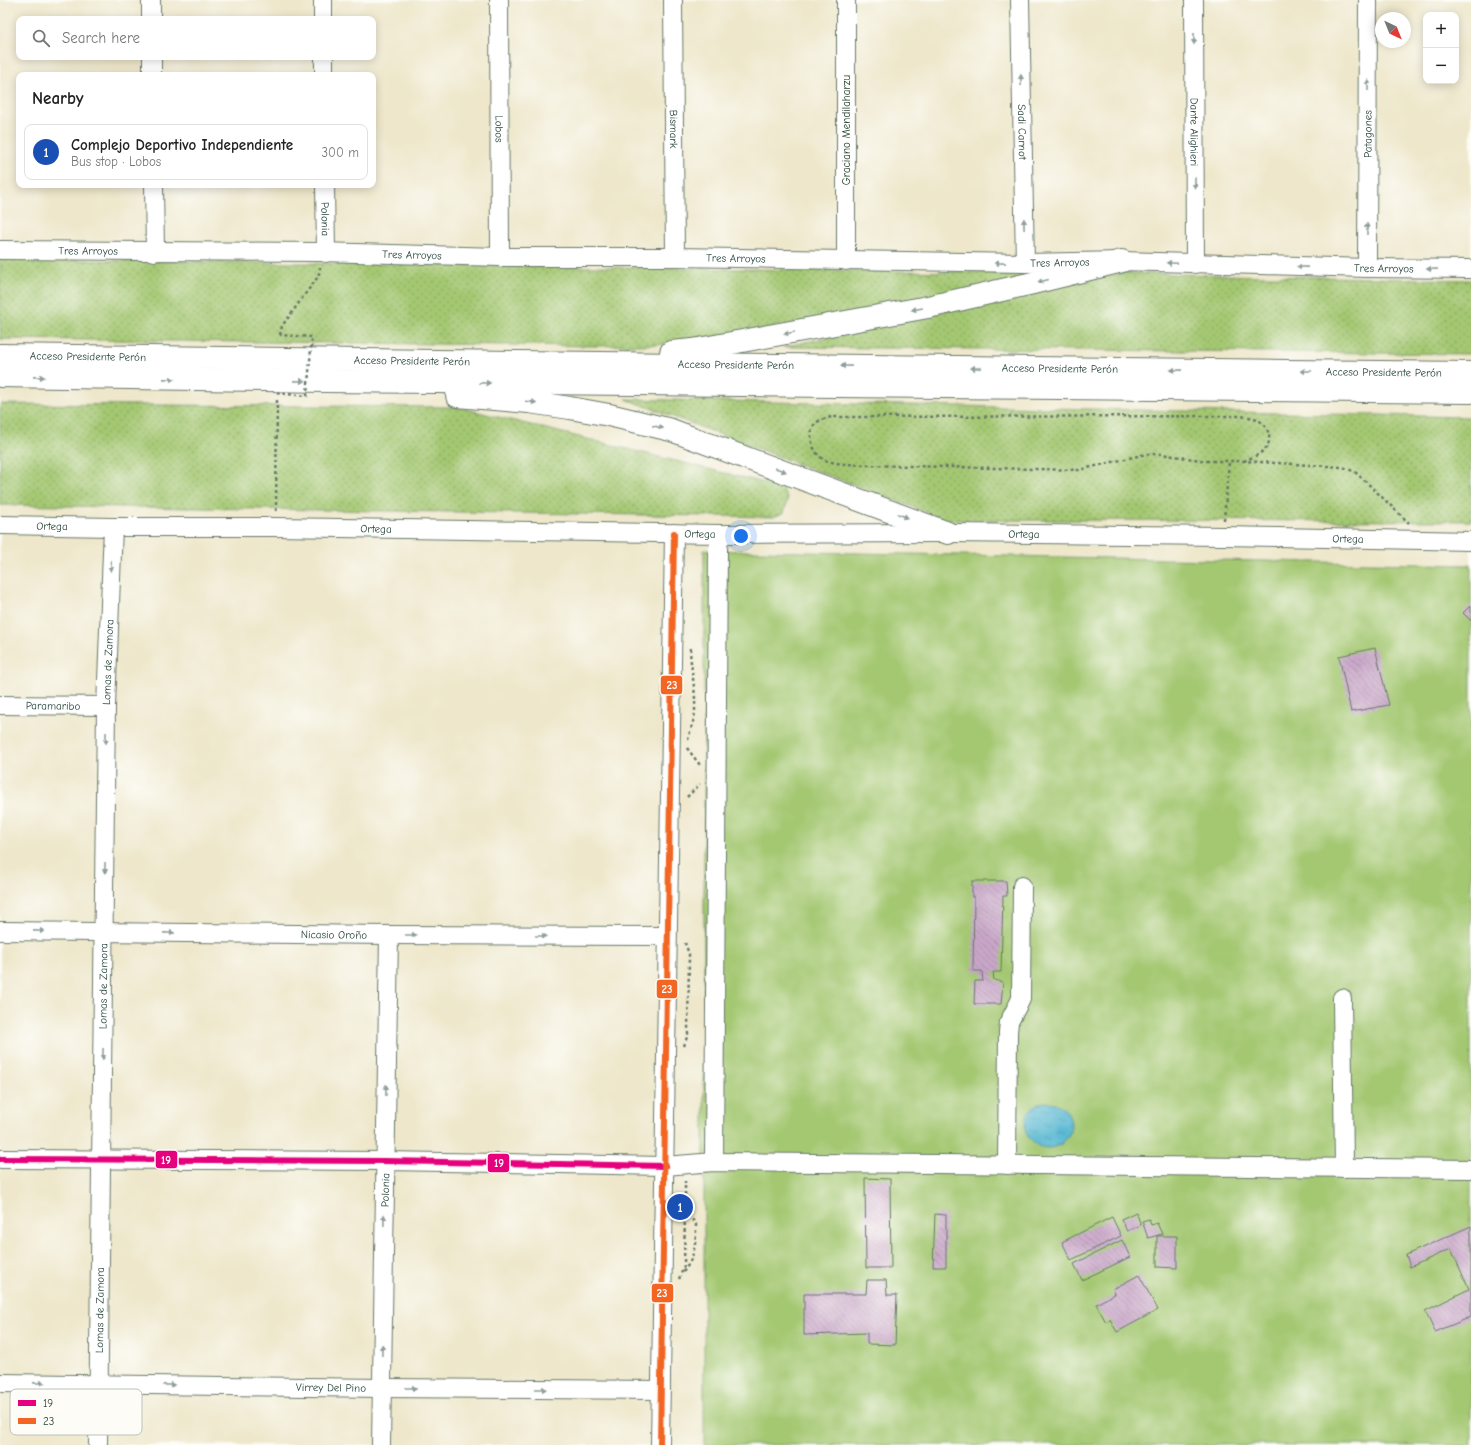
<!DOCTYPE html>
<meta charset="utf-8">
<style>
:root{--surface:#fff;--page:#f6f6f6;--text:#222;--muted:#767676;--line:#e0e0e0;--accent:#b5179e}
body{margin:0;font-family:"Comic Neue",sans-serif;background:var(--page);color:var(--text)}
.controls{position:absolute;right:12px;top:12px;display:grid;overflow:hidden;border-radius:8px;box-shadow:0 2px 10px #0003}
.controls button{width:36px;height:36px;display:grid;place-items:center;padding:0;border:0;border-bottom:1px solid var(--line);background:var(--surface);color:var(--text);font:20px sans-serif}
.compass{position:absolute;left:1375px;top:12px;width:36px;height:36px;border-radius:50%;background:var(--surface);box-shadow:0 2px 10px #0003;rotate:137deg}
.you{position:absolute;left:741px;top:536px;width:14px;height:14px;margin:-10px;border:3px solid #fff;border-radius:50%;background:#1a73e8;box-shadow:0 0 0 6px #1a73e833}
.badge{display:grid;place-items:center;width:26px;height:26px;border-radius:50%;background:var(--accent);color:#fff;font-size:13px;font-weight:700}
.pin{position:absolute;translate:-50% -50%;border:2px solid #fff;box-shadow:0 1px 4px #0006}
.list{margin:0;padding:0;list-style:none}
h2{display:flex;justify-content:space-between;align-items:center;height:52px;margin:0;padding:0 16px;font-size:17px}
h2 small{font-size:13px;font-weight:400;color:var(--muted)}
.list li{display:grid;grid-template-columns:26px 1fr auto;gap:12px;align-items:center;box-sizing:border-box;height:56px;margin:0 8px 8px;padding:0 8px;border:1px solid var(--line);border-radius:8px}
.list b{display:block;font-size:15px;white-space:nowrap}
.list p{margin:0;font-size:13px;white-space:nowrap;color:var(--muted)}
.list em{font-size:13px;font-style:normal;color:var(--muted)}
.icon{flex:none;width:22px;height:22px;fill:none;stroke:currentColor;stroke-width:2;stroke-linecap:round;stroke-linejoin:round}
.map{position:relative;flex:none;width:1471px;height:1445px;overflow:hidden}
.search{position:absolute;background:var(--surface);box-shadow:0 2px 10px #0003;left:16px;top:16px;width:360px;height:44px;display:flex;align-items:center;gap:10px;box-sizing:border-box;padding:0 14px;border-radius:8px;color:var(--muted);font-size:15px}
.panel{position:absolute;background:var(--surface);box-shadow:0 2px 10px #0003;left:16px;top:72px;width:360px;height:116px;border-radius:8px}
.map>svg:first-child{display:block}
</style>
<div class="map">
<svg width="1471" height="1445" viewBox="0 0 1471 1445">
<defs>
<pattern id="grass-dots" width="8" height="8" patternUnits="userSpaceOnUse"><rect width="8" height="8" fill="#a4c872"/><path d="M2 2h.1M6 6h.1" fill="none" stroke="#85a45e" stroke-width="1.8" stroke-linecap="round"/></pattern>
<pattern id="water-ripples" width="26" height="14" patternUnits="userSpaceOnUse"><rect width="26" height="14" fill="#52b6d1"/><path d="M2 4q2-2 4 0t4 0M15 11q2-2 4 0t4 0" fill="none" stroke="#4395aa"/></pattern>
<pattern id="building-back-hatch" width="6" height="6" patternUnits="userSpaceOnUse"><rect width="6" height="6" fill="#c9a7c9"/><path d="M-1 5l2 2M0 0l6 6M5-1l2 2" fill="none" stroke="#a389a4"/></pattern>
</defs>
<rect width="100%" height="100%" fill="#fdfcf7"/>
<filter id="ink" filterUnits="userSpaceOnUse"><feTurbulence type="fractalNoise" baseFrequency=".025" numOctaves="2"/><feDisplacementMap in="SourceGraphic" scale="8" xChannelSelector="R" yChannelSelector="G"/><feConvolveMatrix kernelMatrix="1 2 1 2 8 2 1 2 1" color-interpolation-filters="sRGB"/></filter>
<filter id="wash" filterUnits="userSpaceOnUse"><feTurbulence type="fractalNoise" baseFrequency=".012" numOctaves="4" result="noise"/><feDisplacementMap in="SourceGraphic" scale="16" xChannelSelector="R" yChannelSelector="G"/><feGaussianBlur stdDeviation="0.9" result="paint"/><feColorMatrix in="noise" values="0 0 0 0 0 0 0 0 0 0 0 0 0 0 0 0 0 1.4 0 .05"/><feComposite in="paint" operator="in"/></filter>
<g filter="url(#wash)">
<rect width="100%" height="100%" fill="#eee7cb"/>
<g fill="url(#grass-dots)" stroke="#628253">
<polygon points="0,259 1039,273 994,289 676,344 596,346 0,339"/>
<polygon points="1123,273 1471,280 1471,354 783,347 1090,279"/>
<polygon points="626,399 1471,417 1471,521 947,520"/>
<polygon points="0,404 458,407 781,487 788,498 784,513 773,517 0,505"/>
</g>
<polygon fill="#a4c872" stroke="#628253" points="704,550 1471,565 1471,1445 704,1445"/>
<circle fill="url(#water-ripples)" stroke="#387a82" cx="1048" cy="1125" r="23"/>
<g id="blocks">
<g fill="url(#building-back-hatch)">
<polygon points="1471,605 1471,621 1463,613"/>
<polygon points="1375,648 1389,705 1351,712 1339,656"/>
<polygon points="972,881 1006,881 1007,896 1003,896 1001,972 993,972 994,980 1003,982 1001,1004 974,1004 975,981 983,981 982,971 973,971 974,897 972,897"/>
<polygon points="865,1178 890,1179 891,1268 866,1268"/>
<polygon points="1136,1212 1141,1225 1127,1231 1121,1219"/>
<polygon points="935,1214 946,1215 946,1267 933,1267"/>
<polygon points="1112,1217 1121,1236 1071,1260 1062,1242"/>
<polygon points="1149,1219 1151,1225 1157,1223 1162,1234 1148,1238 1142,1221"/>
<polygon points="1471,1226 1471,1317 1435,1332 1425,1311 1469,1289 1451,1249 1410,1267 1406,1255"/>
<polygon points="1157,1236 1177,1236 1177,1268 1157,1267"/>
<polygon points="1122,1240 1130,1257 1082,1280 1074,1264"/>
<polygon points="1139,1275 1158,1310 1117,1332 1110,1319 1106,1322 1096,1304 1115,1294 1113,1289"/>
<polygon points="867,1280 886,1280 887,1295 897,1295 895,1345 867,1344 867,1333 804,1335 804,1294 866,1294"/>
</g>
</g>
</g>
<g filter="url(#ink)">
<use href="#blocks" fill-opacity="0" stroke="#677869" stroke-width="1"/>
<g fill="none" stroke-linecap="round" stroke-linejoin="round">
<g stroke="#677869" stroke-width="20">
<g id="minor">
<polyline points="151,0 151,19"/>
<polyline points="323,0 323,19"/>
<path id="s1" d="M 499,0 L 500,257"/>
<path id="s2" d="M 673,0 L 675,257"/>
<path id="s3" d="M 1020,0 L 1025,263"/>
<path id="s4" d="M 1194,0 L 1195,264"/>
<polyline points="152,57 152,75"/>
<polyline points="324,57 324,75"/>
<polyline points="154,185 155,252"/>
<path id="s5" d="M 325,185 L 326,253"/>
<path id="s6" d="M 0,250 L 320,252 L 500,257 L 675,257 L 1025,263 L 1122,261 L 1367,268 L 1471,269"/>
<polyline points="846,261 846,0"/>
<path id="s7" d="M 1367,268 L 1368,0"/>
<path id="s8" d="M 0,525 L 113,527 L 276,527 L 720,534 L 948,533 L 1223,536 L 1471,541"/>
<path id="s9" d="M 0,705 L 106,706"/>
<path id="s10" d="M 0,931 L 389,935 L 667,936"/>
<polyline points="1342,998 1344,1168"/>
<polyline points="0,1159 385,1161 665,1166 714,1162 1471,1169"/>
<polyline points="714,1162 718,548 720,534"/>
<polyline points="1007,1165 1008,1032 1009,1022 1021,999 1022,886"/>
<path id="s11" d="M 0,1383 L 382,1388 L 661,1390"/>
<path id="s12" d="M 98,1445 L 106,706 L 113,527"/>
<path id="s13" d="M 381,1445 L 389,935"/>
<polyline points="660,1445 674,533"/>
</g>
</g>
<g stroke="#677869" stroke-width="24">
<g id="highway">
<polyline points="671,352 693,350 928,307 1033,283 1122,261"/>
<path id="s14" d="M 0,355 L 516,362 L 1471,373"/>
<polyline points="0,376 326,381 1471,392"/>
<polyline points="457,396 529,402 570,408 609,415 671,430 948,533"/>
</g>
</g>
<g stroke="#677869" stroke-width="2.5" stroke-dasharray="3 3" stroke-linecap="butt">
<polyline points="280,335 282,326 317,278 320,271 320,267"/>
<path d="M 1244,461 C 1251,458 1261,454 1266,448 C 1274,437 1266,422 1254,418 C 1250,417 1245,417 1241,416 L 832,417 C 827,418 822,419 817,422 C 805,431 813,455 825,460 C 837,465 853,464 866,465 L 1079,470 L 1146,454 L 1161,454 L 1207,461 L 1244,461 L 1343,467 L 1355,472 L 1363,479 L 1409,523"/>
<polyline points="276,511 277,398"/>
<polyline points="1224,520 1229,461"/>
<path d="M 688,740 C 690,730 695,719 695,709 C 696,688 690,667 690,646"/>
<polyline points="687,748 700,765"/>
<polyline points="687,797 700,784"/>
<polyline points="684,1046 688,1034 689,954 685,943"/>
<path d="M 683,1272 C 695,1258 696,1242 696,1224 L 685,1211 L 685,1181"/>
<polyline points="679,1279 684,1266 685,1211"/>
</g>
<use href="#minor" stroke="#fff" stroke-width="18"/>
<use href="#highway" stroke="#fff" stroke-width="22"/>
<polyline stroke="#677869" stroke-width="2.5" stroke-dasharray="3 3" stroke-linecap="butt" points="277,393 307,396 312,337 280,335"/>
<g stroke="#fdfcf7" stroke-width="9">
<polyline id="bus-1" points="0,1159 385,1161 665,1166"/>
</g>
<g stroke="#fdfcf7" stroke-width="9">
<polyline id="bus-2" points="660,1445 674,533"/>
</g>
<use href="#bus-1" stroke="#e5007d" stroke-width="6"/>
<use href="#bus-2" stroke="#f26522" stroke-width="6"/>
</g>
<defs><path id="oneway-solid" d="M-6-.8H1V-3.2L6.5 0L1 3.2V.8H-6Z"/></defs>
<g fill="#8f9e9a">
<use href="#oneway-solid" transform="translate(1194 39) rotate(90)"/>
<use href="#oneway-solid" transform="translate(1021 80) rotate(-91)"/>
<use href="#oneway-solid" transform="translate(1368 85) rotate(-90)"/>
<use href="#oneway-solid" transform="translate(1195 183) rotate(90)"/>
<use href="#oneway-solid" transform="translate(1024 224) rotate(-91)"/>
<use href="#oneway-solid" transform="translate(1367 229) rotate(-90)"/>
<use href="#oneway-solid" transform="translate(1000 263) rotate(-179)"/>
<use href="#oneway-solid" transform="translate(1172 263) rotate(-178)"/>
<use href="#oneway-solid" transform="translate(1302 267) rotate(-179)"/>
<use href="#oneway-solid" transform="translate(1432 269) rotate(-179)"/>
<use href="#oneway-solid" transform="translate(1043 281) rotate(166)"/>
<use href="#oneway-solid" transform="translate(917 309) rotate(170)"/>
<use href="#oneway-solid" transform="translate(789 333) rotate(170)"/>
<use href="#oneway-solid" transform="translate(846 366) rotate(-179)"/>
<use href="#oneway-solid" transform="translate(976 368) rotate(-179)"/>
<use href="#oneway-solid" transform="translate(1176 370) rotate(-179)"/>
<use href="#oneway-solid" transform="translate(1306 371) rotate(-180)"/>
<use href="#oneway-solid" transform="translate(39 377) rotate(1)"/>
<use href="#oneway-solid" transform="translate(169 379) rotate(1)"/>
<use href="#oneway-solid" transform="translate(299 381) rotate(1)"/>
<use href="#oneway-solid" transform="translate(485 383) rotate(1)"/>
<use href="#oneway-solid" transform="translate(531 402) rotate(7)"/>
<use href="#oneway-solid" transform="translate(658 427) rotate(13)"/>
<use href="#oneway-solid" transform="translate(781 470) rotate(20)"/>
<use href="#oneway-solid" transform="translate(903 516) rotate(21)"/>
<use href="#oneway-solid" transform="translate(111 566) rotate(92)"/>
<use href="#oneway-solid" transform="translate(106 738) rotate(90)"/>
<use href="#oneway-solid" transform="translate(105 868) rotate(90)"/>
<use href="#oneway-solid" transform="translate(39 931) rotate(1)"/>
<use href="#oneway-solid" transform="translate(169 933) rotate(1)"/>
<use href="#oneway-solid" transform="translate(411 935)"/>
<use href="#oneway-solid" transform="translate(541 936)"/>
<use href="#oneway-solid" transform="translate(103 1054) rotate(91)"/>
<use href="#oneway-solid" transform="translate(386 1090) rotate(-89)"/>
<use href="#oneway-solid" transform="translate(384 1220) rotate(-89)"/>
<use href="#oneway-solid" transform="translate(382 1350) rotate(-89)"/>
<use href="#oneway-solid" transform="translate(39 1383) rotate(1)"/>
<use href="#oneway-solid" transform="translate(169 1385) rotate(1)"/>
<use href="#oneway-solid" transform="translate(411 1388)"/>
<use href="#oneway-solid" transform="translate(541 1389)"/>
</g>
</g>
<g text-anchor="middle" stroke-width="3" stroke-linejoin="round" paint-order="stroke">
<g font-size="11" fill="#1f3d34" stroke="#fdfcf7">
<text dy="4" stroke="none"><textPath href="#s1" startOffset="129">Lobos</textPath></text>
<text dy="4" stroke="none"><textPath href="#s2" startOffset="129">Bismark</textPath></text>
<text transform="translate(846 130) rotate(-90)" y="4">Graciano Mendilaharzu</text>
<text dy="4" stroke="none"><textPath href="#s3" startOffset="132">Sadi Carnot</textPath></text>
<text dy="4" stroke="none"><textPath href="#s4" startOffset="132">Dante Alighieri</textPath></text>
<text dy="4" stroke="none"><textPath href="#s7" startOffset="134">Patagones</textPath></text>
<text dy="4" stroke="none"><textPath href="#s5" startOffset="34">Polonia</textPath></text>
<text dy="4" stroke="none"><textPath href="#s6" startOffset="88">Tres Arroyos</textPath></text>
<text dy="4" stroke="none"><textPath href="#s6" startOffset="412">Tres Arroyos</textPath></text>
<text dy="4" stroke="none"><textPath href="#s6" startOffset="736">Tres Arroyos</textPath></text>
<text dy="4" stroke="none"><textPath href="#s6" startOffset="1060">Tres Arroyos</textPath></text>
<text dy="4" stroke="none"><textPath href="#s6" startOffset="1384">Tres Arroyos</textPath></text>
<text dy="4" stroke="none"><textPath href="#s14" startOffset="88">Acceso Presidente Perón</textPath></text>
<text dy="4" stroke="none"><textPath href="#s14" startOffset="412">Acceso Presidente Perón</textPath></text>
<text dy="4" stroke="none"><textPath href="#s14" startOffset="736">Acceso Presidente Perón</textPath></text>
<text dy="4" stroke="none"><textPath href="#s14" startOffset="1060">Acceso Presidente Perón</textPath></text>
<text dy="4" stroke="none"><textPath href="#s14" startOffset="1384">Acceso Presidente Perón</textPath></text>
<text dy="4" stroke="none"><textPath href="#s8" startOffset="52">Ortega</textPath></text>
<text dy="4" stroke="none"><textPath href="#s8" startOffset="376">Ortega</textPath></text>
<text dy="4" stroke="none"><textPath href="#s8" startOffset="700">Ortega</textPath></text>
<text dy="4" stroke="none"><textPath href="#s8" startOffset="1024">Ortega</textPath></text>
<text dy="4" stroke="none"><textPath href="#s8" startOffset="1348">Ortega</textPath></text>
<text dy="4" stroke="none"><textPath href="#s12" startOffset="783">Lomas de Zamora</textPath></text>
<text dy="4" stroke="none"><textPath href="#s9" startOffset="53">Paramaribo</textPath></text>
<text dy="4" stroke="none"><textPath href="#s10" startOffset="334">Nicasio Oroño</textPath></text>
<text dy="4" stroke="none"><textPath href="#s12" startOffset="459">Lomas de Zamora</textPath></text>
<text dy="4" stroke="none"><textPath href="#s13" startOffset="255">Polonia</textPath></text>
<text dy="4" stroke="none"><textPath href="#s12" startOffset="135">Lomas de Zamora</textPath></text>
<text dy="4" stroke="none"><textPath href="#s11" startOffset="331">Virrey Del Pino</textPath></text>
</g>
</g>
<rect x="10" y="1389" width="132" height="46" rx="6" fill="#fdfcf7" stroke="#bac3bc" stroke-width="1"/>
<rect x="18" y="1400" width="18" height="6" fill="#e5007d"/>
<rect x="18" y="1418" width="18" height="6" fill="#f26522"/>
<g font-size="11" fill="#1f3d34">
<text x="43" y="1407">19</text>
<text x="43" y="1425">23</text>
</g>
<g stroke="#fdfcf7" stroke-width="1.5">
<rect x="660" y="675" width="23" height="20" rx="4" fill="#f26522"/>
<rect x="656" y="979" width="22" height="20" rx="4" fill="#f26522"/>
<rect x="155" y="1150" width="23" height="19" rx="4" fill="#e5007d"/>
<rect x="487" y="1153" width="23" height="20" rx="4" fill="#e5007d"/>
<rect x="651" y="1283" width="23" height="20" rx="4" fill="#f26522"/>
</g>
<g font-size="11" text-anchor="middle" font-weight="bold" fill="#fff">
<text x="672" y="689">23</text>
<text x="667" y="993">23</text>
<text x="166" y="1164">19</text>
<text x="499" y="1167">19</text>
<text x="662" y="1297">23</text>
</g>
</svg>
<div class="controls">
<button>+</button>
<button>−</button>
</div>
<svg class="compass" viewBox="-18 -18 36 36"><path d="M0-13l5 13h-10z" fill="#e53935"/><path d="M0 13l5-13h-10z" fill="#767676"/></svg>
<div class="you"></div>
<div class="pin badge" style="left:680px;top:1207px;background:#1a4fb4">1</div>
<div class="search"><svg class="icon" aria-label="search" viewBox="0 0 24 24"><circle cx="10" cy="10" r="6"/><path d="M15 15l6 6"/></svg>Search here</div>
<section class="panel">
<h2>Nearby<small></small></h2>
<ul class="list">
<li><span class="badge" style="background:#1a4fb4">1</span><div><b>Complejo Deportivo Independiente</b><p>Bus stop · Lobos</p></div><em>300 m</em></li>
</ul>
</section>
</div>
